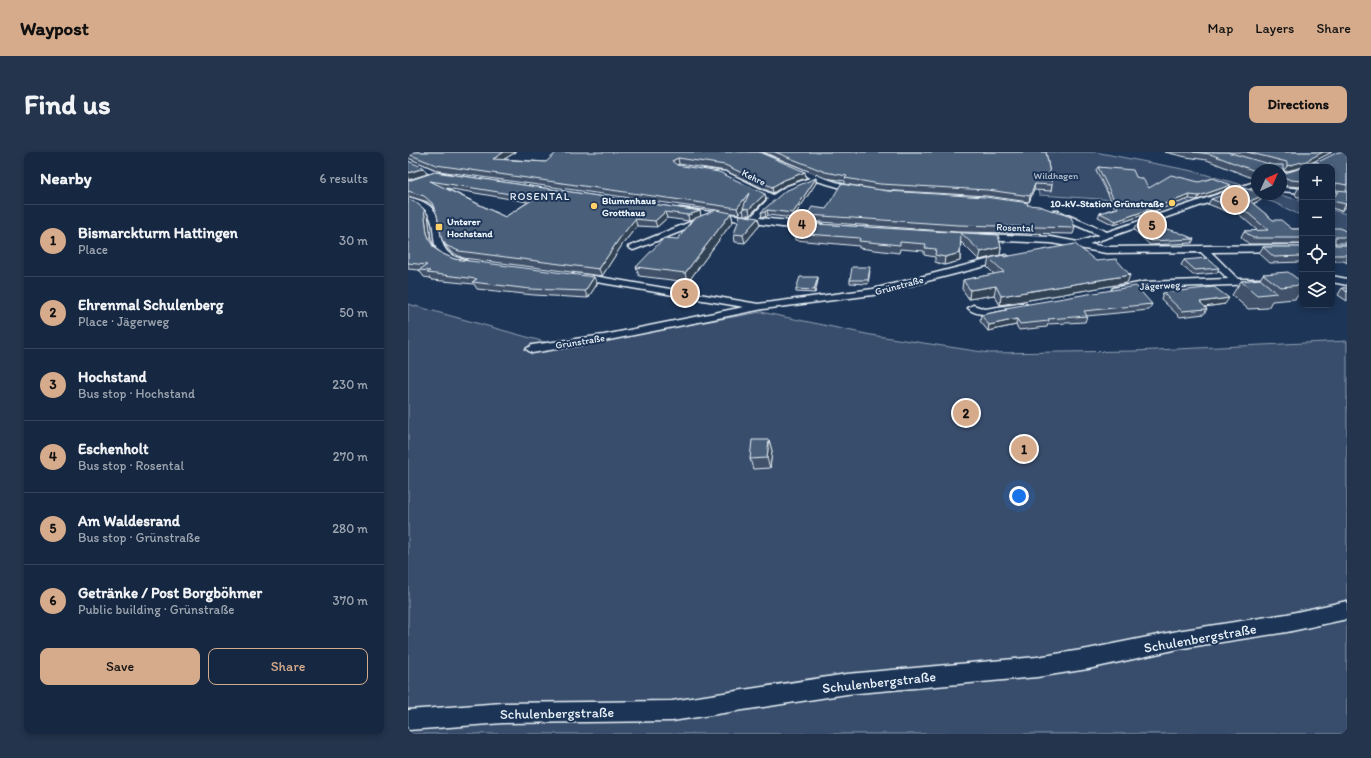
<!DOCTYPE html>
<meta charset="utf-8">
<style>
:root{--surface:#162841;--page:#23344c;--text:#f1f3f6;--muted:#9ea6b1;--line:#35445a;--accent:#d6ab8b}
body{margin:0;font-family:Itim,sans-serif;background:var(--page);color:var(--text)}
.controls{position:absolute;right:12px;top:12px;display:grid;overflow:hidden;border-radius:8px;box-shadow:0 2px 6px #0003}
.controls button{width:36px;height:36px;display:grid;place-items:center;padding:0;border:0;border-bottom:1px solid var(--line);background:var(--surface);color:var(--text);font:20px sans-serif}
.compass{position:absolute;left:843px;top:12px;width:36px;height:36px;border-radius:50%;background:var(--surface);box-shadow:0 2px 6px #0003;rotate:45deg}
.you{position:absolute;left:611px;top:344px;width:14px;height:14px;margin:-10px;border:3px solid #fff;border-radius:50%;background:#1a73e8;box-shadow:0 0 0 6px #1a73e833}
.badge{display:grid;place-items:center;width:26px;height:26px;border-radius:50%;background:var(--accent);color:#111;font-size:13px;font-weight:700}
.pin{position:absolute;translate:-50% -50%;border:2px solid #fff;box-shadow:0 1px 4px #0006}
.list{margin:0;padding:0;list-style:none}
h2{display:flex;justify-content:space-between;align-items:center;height:52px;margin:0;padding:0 16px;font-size:17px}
h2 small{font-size:13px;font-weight:400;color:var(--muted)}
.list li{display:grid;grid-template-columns:26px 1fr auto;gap:12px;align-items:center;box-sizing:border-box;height:72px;padding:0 16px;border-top:1px solid var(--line)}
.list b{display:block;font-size:15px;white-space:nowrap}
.list p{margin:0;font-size:13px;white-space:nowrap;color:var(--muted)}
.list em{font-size:13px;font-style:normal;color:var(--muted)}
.actions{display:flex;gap:8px;padding:12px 16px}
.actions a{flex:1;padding:9px 0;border:1px solid var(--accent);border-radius:8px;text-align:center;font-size:14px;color:var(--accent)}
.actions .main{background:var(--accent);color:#111}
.icon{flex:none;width:22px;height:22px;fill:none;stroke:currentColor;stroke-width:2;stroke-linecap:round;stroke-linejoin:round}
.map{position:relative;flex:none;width:939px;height:582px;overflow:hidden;border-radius:8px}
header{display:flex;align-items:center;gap:24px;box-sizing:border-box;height:56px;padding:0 20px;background:var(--accent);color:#111}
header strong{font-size:19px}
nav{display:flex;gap:22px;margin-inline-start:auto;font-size:14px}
.intro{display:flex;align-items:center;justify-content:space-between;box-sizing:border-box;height:96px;padding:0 24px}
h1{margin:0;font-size:28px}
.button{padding:10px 18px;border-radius:8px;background:var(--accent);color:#111;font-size:14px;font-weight:700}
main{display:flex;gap:24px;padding:0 24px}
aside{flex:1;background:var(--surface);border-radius:8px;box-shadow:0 2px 6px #0003}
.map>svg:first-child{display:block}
</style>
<header>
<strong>Waypost</strong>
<nav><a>Map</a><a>Layers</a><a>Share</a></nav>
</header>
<div class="intro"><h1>Find us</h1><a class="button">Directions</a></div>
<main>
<aside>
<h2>Nearby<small>6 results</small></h2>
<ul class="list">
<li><span class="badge">1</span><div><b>Bismarckturm Hattingen</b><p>Place</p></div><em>30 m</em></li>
<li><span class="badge">2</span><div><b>Ehrenmal Schulenberg</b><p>Place · Jägerweg</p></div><em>50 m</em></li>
<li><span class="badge">3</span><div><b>Hochstand</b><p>Bus stop · Hochstand</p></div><em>230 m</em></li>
<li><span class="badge">4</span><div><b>Eschenholt</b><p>Bus stop · Rosental</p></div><em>270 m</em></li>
<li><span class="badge">5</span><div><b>Am Waldesrand</b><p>Bus stop · Grünstraße</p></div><em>280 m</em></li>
<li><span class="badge">6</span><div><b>Getränke / Post Borgböhmer</b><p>Public building · Grünstraße</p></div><em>370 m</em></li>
</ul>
<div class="actions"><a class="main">Save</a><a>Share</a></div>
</aside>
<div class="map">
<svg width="939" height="582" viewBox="0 0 939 582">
<rect width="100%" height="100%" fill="#1d3557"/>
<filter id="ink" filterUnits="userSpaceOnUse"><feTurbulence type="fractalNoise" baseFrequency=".025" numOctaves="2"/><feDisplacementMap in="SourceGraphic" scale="8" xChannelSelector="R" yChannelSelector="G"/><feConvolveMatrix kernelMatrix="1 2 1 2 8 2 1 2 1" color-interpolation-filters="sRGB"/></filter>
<g filter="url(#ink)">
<g fill="#374d6c" stroke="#909fb2">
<polygon points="432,0 687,0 785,19 834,33 822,37 801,32 758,40 784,51 771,55 723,49 631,43 628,29"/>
<polygon points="841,34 849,36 849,42 869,42 894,49 894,64 867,51 830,38"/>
<polygon points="924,58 939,62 939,84 924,77"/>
<polygon points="0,152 155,195 353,160 463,183 581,201 726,199 939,189 939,582 0,582"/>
</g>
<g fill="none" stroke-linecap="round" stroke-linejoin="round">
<g stroke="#e8f1f8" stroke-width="3">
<g id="street">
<polygon points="342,0 351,0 422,28 455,39 451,41 409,29 383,39 368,48 351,66 414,72 414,76 411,77 374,75 270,60 270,56 273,56 343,65 360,47 313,24 296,21 296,17 318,20 365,43 377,35 402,26"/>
<polygon points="0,6 31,20 47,24 43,26 26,24 0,11"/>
<polygon points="870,16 876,16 886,21 882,23 873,20 873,18 869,18"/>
<polygon points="849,29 849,34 681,92 698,95 894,93 894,99 803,100 830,127 856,127 857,129 856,131 852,132 736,136 709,141 704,138 705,136 736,130 820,127 793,100 698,101 643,91 572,88 568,85 572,82 643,85 670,90 691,83 644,63 644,59 650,59 699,80"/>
<polygon points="873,35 894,37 894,41 873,39"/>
<path d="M 0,45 C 51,57 19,88 45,104 C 49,106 55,107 59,109 L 59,113 C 54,114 49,112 44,110 C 17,100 32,77 19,60 C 14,53 7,52 0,50 Z"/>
<polygon points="297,64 301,67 300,69 228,97 225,98 220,95"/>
<polygon points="598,103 603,106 601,108 465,143 355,157 196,189 124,201 118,197 124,193 196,183 336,155 165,126 163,124 165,122 168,121 350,152 465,137"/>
<polygon points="924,124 939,127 939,133 924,130"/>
<path d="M 616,151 L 621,154 L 620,156 C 606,160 570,168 560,156 L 565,153 L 577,157 Z"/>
<polygon points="939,449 939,467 879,480 775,496 680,517 629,525 439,542 264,569 95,571 0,578 0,558 95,551 264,549 439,522 629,505 680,497 775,478 879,462"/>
</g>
</g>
<use href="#street" fill="#1d3557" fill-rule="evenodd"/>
</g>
<g fill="#3f5169" stroke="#e8f1f8" fill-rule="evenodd">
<path d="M 0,0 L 108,0 L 96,7 L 138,10 L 351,0 L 398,26 L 376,34 L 365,41 L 318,19 L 271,12 L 269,13 L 357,42 L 358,47 L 342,63 L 336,63 L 335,56 L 336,55 L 331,62 L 323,61 L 325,69 L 280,130 L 231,124 L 228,115 L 270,87 L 284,68 L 281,69 L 259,66 L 249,75 L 229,74 L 214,93 L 194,124 L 55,106 L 43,100 L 38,94 L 34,88 L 29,63 L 26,55 L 20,50 L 0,44 L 0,29 L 27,20 L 292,59 L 293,64 L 308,58 L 31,19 L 0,6 ZM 38,36 L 120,50 L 97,65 Z"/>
<polygon points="355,0 638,0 644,33 643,39 626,38 621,50 579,44 472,38 437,32 437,29 417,26"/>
<polygon points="757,0 924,0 904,10 910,10 939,0 939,54 933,59 924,56 924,15 896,15 897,13 895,15 875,20 875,16 875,20 877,21 894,16 894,45 889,45 887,42 891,35 894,35 880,34 873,32 873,18 849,18 849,24 844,26 799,8 778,5"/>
<polygon points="690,15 728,25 741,36 821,37 789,48 781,47 706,73 690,65 692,61 707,56 688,18"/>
<polygon points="408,26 408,31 385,66 360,63 358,65 354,65 353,60"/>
<polygon points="480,39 619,53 667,76 665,82 549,80 399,69 399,63"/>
<polygon points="856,43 853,48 845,52 865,68 884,77 894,77 894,92 841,92 833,85 836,79 850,79 826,58 820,60 800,52 803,47"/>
<polygon points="0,47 16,57 20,63 23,87 27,96 35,102 46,107 189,132 180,146 126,143 69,137 66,132 24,128 22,126 16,125 11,118 0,117"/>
<polygon points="350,66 352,73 337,91 327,90 326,82"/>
<polygon points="393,71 590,83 593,95 592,103 571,108 553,90 552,109 536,113 527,110 527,105 516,103 516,99 492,97 491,101 451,96 451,94 387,88 386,81"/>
<polygon points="727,74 786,87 784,91 742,93 726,78"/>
<polygon points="924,76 939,80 939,91 927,91 927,93 939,93 939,111 936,109 924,109"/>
<polygon points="855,95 894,95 894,110 862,111 851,101"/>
<polygon points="596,105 688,109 719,131 592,153 586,143 561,147 554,137 555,128 586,122 579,115 581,106"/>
<polygon points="776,108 811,116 809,121 785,123 773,113"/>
<polygon points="462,119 460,132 442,131 442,128"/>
<polygon points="855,122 894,130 894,141 893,140 887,147 864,149 860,156 840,157 824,143 833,129 852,127"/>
<polygon points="410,128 407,141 388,140 388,137"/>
<polygon points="934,136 939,136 939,149 930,143"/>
<polygon points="755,141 817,152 797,155 799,157 796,162 772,165 753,147"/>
<polygon points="744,152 741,158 679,164 677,170 640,172 639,175 611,178 608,173 580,179 572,169 573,163 597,158 597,156"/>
<polygon points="361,288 364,299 362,316 345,317 342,307"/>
</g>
<g fill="#334255" stroke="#e8f1f8">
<polygon points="96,0 108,0 88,12 85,7"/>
<polygon points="915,0 924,0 899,13 899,10 897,13 895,15 875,20 879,14"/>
<polygon points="270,6 271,12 266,14 264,9"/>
<polygon points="16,16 19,22 0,28 0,21"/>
<polygon points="847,19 849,19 849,24 844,26"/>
<polygon points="397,20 398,26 376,34 365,41 364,35 376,28"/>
<polygon points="408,26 408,31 385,66 385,61"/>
<polygon points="627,32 626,38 621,50 622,44"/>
<polygon points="823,33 821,37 789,48 791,44"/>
<polygon points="341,41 342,47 331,62 329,56"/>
<polygon points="357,42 358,47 342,63 341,57"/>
<polygon points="782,43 781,47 706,73 708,69"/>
<polygon points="856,43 853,48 839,54 842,49"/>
<polygon points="939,51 939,54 933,59 938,52"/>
<polygon points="829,52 826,58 820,60 823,55"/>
<polygon points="16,57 20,63 23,87 27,96 22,89 19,81"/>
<polygon points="359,58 360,63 358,65 357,60"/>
<polygon points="292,59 293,65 281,69 280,63"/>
<polygon points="257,60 259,66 249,75 247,69"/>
<polygon points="323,61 325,69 280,130 277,121"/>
<polygon points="350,66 352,73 337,91 335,83"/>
<polygon points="227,67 229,74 214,93 194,124 191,117 211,87"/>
<polygon points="593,95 592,103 571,108 573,100"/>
<polygon points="552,101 552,109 536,113 537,105"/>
<polygon points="722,123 719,131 592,153 593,144"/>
<polygon points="186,125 189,132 180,146 177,139"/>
<polygon points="410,125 410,128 407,141 406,138"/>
<polygon points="588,134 586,143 561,147 562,138"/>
<polygon points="821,146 817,152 789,156 792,150"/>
<polygon points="609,167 608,173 580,179 581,173"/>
<polygon points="361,288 364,299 362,316 359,306"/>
</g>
<g fill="#495e7a" stroke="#e8f1f8" fill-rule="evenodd">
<polygon points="0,0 96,0 85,7 138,10 149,0 351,0 397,20 376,28 364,35 317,13 270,6 264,9 269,13 311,20 357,42 341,57 335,56 341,41 329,56 28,13 0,2"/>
<polygon points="367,0 638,0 644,33 627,32 622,44 580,38 472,32 437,26 439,24 417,20"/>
<polygon points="785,0 819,0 865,13 875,13 875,20 877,21 894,16 894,29 883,28 873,24 873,18 855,18 854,17 849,18 849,19 847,19 802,2"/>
<polygon points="839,0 915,0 898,9 879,14 879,10"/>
<polygon points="930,0 939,0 939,33 928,31 927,38 939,39 939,51 938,52 924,49 924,46 931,40 924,40 924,15 898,15 899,10 910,10"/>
<polygon points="0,9 16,16 0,21"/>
<polygon points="690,15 725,18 728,25 735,27 741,36 763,23 791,30 805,26 823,33 791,44 782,43 708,69 692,61 710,56"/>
<path d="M 27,20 L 292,59 L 280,63 L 257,60 L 247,69 L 227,67 L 211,87 L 191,117 L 51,99 L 39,94 L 34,88 L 29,63 L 24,51 L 16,44 L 0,39 L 0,29 ZM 22,29 L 127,46 L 97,65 Z"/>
<polygon points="408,26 385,61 359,58 357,60 353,60 377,39"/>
<polygon points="433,32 480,39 577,45 614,50 620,51 619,53 631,54 663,65 667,76 550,73 399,63 404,55 418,57"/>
<polygon points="891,35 894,35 894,38 893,38"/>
<polygon points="836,36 849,40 849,42 856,43 842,49 865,68 873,68 884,77 894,77 894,86 845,86 836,79 860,78 829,52 823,55 803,47"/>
<polygon points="0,47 6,49 16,57 19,81 22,89 26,96 35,102 46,107 186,125 177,139 122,137 64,130 69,127 19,121 22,119 11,118 19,113 0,111"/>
<polygon points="308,58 323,61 277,121 228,115 256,86 270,87 285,67"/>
<polygon points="332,63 350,66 335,83 326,82"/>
<polygon points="393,71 590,83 593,95 573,100 553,81 552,101 537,105 527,103 528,97 517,96 518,92 492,90 492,93 451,89 452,86 386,81"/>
<polygon points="735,71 770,80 786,87 743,89 727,74"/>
<polygon points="924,76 932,76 939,80 939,85 927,85 927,93 939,93 939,103 924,103"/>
<polygon points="667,92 688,109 708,107 722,123 593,144 588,134 562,138 555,128 596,120 581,106 596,103 596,105"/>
<polygon points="855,95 894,95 894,104 866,105"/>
<polygon points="799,106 811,116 787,118 776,108"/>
<polygon points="444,115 462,115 460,128 442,128"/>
<polygon points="880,120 894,130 894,133 872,135 855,122"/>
<polygon points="392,125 410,125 406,138 388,137"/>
<polygon points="852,127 869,141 849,143 833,129"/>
<polygon points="728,134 744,152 676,159 679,164 640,167 641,169 612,172 609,167 581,173 573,163 599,158 597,156"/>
<polygon points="806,135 821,146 792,150 799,157 774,159 755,141"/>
<polygon points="934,136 939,136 939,140"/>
<polygon points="344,288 361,288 359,306 342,307"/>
</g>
</g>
<g fill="#ffd166" stroke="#1d3557" stroke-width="1.5">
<circle cx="764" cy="51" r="4"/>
<circle cx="186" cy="54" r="4"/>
<rect x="27" y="71" width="8" height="8" rx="2"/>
</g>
<g text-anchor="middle" stroke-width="4" stroke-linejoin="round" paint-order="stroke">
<g font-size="10" fill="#b3c0ce" stroke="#1d3557">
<text x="648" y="27">Wildhagen</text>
</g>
<g font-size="10" fill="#e8f1f8" stroke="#1d3557">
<text transform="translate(346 25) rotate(26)" y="4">Kehre</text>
<text transform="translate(607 75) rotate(2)" y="4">Rosental</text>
<text transform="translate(491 133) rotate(-15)" y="4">Grünstraße</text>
<text transform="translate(752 133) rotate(-3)" y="4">Jägerweg</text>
<text transform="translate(172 189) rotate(-9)" y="4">Grünstraße</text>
</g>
<g font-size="10" font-weight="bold" fill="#e8f1f8" stroke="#1d3557" text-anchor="start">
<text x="194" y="52">Blumenhaus<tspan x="194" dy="12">Grotthaus</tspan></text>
<text x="756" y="55" text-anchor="end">10-kV-Station Grünstraße</text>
<text x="39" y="73">Unterer<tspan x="39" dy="12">Hochstand</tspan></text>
</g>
<g font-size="11" letter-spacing="1" fill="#e8f1f8" stroke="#1d3557">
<text x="132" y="48">ROSENTAL</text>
</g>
<g font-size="14" fill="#e8f1f8" stroke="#1d3557">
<text transform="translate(792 486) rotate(-10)" y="5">Schulenbergstraße</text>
<text transform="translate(471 530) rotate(-6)" y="5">Schulenbergstraße</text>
<text transform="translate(149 561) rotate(-1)" y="5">Schulenbergstraße</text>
</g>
</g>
</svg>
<div class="controls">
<button>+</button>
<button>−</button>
<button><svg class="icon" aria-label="locate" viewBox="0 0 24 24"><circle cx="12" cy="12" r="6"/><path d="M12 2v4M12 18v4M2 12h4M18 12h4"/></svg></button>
<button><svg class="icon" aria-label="layers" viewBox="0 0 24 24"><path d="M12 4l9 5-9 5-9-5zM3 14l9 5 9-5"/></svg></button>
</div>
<svg class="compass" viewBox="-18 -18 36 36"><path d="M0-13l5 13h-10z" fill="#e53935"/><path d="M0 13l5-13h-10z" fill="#9ea6b1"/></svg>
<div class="you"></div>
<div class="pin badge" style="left:616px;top:297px">1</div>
<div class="pin badge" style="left:558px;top:261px">2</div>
<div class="pin badge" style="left:277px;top:141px">3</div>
<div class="pin badge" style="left:394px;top:72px">4</div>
<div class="pin badge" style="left:744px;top:73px">5</div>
<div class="pin badge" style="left:827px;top:48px">6</div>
</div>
</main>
